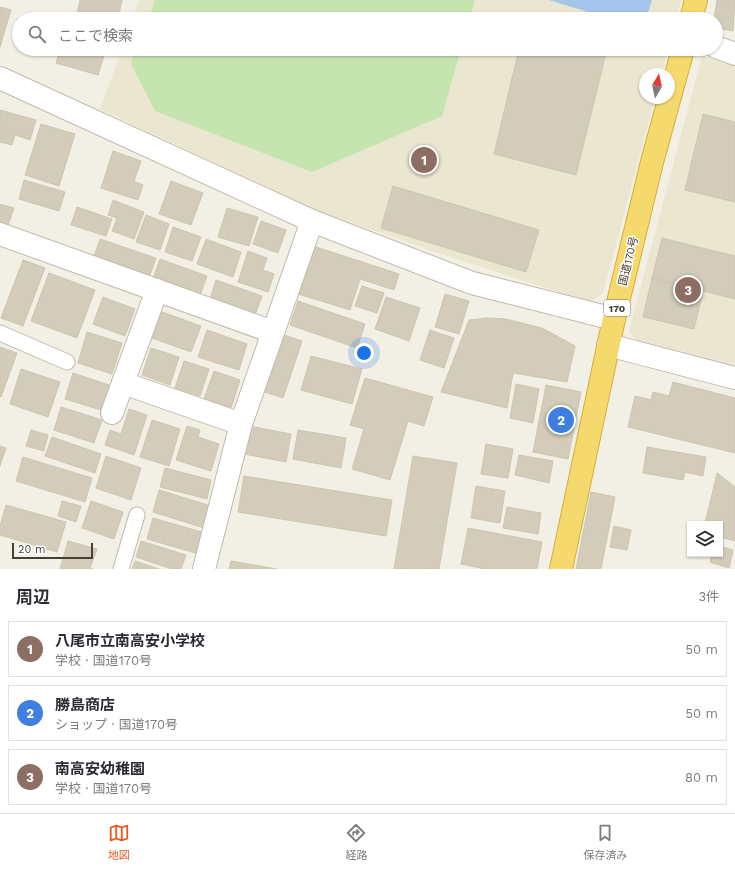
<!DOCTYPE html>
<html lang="ja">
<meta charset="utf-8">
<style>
:root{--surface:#fff;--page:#f2f2f3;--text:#2b2b33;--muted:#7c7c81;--line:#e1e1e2;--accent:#ee5820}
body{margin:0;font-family:"Work Sans","Noto Sans JP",sans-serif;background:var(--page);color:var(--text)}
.controls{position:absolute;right:12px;bottom:12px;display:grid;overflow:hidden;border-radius:0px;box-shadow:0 1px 3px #0004}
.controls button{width:36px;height:36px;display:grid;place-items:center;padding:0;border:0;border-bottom:1px solid var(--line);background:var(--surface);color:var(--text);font:20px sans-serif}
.compass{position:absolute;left:639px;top:68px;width:36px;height:36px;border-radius:50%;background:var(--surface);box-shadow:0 1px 3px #0004;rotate:9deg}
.scale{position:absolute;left:12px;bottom:10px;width:81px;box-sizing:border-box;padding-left:4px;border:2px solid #444035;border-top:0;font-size:11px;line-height:14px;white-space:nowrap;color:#444035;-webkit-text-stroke:3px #fff;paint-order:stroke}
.you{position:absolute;left:364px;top:353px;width:14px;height:14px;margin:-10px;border:3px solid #fff;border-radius:50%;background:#1a73e8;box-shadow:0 0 0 6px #1a73e833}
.badge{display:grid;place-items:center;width:26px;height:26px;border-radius:50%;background:var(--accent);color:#fff;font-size:13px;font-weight:700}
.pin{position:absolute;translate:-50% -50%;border:2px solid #fff;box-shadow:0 1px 4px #0006}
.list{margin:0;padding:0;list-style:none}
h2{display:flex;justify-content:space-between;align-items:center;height:52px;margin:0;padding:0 16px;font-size:17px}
h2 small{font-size:13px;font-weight:400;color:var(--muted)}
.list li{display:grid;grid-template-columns:26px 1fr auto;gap:12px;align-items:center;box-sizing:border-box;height:56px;margin:0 8px 8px;padding:0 8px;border:1px solid var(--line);border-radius:0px}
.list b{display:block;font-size:15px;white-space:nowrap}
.list p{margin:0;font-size:13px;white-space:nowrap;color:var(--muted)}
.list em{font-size:13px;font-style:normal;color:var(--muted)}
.icon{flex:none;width:22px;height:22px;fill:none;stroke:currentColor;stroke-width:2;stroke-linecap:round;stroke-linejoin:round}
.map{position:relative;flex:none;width:735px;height:569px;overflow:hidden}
.search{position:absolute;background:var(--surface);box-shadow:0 1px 3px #0004;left:12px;right:12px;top:12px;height:44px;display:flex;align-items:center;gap:10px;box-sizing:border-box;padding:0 14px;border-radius:22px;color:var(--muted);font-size:15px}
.sheet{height:244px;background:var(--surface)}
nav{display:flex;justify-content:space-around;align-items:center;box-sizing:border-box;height:56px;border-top:1px solid var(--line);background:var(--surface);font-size:11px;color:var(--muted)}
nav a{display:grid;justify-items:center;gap:2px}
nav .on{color:var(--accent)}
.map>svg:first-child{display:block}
</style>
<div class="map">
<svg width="735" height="569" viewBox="0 0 735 569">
<rect width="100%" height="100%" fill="#f2efe5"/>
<g fill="#eae6d0">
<polygon points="139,0 681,0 676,19 132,19"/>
<polygon points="122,49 668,49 662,74 645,74 645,98 655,98 603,293 590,302 456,259 318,211 100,109"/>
<polygon points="702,56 735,67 735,364 636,340 629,331"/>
</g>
<g fill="#c6e4b0">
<polygon points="155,0 475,0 470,19 148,19"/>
<polygon points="136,49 461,49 442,116 312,172 155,111 131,64"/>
</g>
<polygon fill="#a4c5ec" points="549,0 652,0 646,19 611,19"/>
<g fill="#d3ccbb" stroke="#cdc5af">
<polygon points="80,0 122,0 118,19 76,19"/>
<polygon points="717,0 735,0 733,31 716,28 716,19 714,19"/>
<polygon points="0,7 11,10 0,47"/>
<polygon points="60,49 106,49 98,75 56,63"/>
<polygon points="519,49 607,49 576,175 494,154"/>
<polygon points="0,110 36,120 30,140 15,135 12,145 0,142"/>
<polygon points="703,114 735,122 735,202 685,190"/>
<polygon points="41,124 75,134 59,186 25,175"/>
<polygon points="113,151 141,161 134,181 143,185 138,200 101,188"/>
<polygon points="24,180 65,192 59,211 19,199"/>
<polygon points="171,181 203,193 191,225 159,214"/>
<polygon points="393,186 539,230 526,272 381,228"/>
<polygon points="113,200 144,212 134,239 112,231 117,218 108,215"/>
<polygon points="0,204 14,208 7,228 0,225"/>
<polygon points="77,207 112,219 106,236 71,225"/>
<polygon points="227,208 258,217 249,246 218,237"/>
<polygon points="146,215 169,224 160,250 136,242"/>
<polygon points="261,221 286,230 278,253 253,244"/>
<polygon points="173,227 201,237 192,261 165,252"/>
<polygon points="662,238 735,256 735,299 652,278"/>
<polygon points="100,239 156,258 149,278 93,259"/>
<polygon points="206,239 241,252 233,277 197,264"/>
<polygon points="310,245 399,274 394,290 360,279 350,310 295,293"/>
<polygon points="248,251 267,258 263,270 274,274 268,292 238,282"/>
<polygon points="160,259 207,276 199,298 152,281"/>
<polygon points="23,260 45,268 23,326 1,318"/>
<polygon points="49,273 95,290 77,338 31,321"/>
<polygon points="652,278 703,291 694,329 643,317"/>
<polygon points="216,280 262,296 254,318 209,302"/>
<polygon points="362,286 384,293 377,313 355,306"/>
<polygon points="445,294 469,301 459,334 435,327"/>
<polygon points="103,297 135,309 125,336 93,324"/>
<polygon points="386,297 420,308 409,341 375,329"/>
<polygon points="298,301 365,324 357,348 290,325"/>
<polygon points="162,312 201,326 191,352 152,338"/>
<polygon points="487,318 506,319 542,328 575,346 567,382 513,373 507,408 441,392 469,320"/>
<polygon points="207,330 247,344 239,370 198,357"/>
<polygon points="430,330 454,338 444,368 420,360"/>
<polygon points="87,332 122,343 112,374 78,363"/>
<polygon points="278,333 302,341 283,398 259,390"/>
<polygon points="0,347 17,353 1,397 0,396"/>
<polygon points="151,348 179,357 170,385 142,375"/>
<polygon points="311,356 362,369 352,404 301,390"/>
<polygon points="184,361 209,369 200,396 175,388"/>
<polygon points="21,369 60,382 48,417 10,404"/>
<polygon points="214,371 240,380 231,408 204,399"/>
<polygon points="73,373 109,385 101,410 65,399"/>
<polygon points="365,378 433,397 424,426 408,421 390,480 352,469 364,429 350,425"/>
<polygon points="673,382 735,398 735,453 628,427 635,396 651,400 653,392 669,396"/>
<polygon points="516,384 539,389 533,423 510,418"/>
<polygon points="546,385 581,392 568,459 533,452"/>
<polygon points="61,407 102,420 94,443 54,430"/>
<polygon points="129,409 147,415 134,455 105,445 110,430 121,434"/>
<polygon points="152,420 180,429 169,466 140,457"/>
<polygon points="187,426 200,430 198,437 219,444 211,471 176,460"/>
<polygon points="249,426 291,434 286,462 244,454"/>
<polygon points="31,430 48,435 44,451 26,446"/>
<polygon points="298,430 346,438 341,468 293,459"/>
<polygon points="52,437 101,454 95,473 45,456"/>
<polygon points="486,444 513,449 508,478 481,474"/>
<polygon points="0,446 6,448 0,466"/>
<polygon points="647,447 706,457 703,476 685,472 683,480 643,473"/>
<polygon points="519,455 553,461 549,483 515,475"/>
<polygon points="106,456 141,468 131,500 96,488"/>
<polygon points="413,456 457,463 439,569 394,569"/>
<polygon points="23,457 92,478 85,502 16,481"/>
<polygon points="165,468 211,480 207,499 160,487"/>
<polygon points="717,473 735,487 735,541 720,537 720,524 705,524"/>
<polygon points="244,476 392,500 386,536 238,512"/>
<polygon points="476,486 505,491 500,523 471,518"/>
<polygon points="159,490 211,506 204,528 153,512"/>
<polygon points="591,492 615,497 601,569 576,569"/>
<polygon points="62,501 81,506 76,522 58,516"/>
<polygon points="91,501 123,512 114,539 82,528"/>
<polygon points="6,505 66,522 57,552 0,535 0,526"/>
<polygon points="507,507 541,513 538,534 503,528"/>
<polygon points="153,518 205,533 199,554 147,539"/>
<polygon points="614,526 631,530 627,550 610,547"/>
<polygon points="468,528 542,542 537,569 485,569 461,564"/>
<polygon points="68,541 97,549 90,568 93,569 60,569"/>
<polygon points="141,541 186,555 181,569 172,569 136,557"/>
<polygon points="720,546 733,550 729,568 710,562 712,554 720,554"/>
<polygon points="135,561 159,569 132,569"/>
<polygon points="231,561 277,569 229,569"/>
</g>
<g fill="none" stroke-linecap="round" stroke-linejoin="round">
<g stroke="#bfbbab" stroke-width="17">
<g id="lane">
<polyline points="0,333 67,362"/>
<polyline points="121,569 137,515"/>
</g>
</g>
<g stroke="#bfbbab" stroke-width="24">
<g id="street">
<polyline points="716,47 735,54"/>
<polyline points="0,78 312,221 472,283 614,319"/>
<polyline points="0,234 273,332"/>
<polyline points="608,345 735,378"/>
<polyline points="123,383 241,424"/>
<polyline points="112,413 157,290"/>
<polyline points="204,569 241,424 312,221"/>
</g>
</g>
<g stroke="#d4af3c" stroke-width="24">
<g id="highway">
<polyline points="691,19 696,0"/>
<polyline points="561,569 614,319 652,162 683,49"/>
</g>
</g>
<use href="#lane" stroke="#fff" stroke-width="15"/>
<use href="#street" stroke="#fff" stroke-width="22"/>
<use href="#highway" stroke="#f6d96c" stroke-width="22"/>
</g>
<g text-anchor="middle" stroke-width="3" stroke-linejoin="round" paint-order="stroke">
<rect fill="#fff" stroke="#7c7972" stroke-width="1" x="604" y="300" width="26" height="16" rx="3"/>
<g font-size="10" font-weight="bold" fill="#444035">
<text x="617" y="312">170</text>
</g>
<g font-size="11" fill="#444035" stroke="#fff">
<text transform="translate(628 261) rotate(-76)" y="4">国道170号</text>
</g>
</g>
</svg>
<div class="controls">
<button><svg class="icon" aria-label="layers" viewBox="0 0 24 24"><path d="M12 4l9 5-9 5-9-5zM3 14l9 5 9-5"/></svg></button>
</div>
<svg class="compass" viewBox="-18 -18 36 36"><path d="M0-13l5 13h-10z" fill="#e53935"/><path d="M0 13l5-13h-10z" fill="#7c7c81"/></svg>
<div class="scale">20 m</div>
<div class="you"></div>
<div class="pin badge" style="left:424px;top:160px;background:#8d6e63">1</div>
<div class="pin badge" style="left:561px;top:420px;background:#3f7fe0">2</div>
<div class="pin badge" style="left:688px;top:290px;background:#8d6e63">3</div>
<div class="search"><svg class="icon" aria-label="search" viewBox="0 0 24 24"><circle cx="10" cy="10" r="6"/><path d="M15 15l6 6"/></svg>ここで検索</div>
</div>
<section class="sheet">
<h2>周辺<small>3件</small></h2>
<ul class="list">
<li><span class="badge" style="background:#8d6e63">1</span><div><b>八尾市立南高安小学校</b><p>学校 · 国道170号</p></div><em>50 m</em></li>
<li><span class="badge" style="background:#3f7fe0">2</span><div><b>勝島商店</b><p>ショップ · 国道170号</p></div><em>50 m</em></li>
<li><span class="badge" style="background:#8d6e63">3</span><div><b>南高安幼稚園</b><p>学校 · 国道170号</p></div><em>80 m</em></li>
</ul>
</section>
<nav>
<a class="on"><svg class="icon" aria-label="map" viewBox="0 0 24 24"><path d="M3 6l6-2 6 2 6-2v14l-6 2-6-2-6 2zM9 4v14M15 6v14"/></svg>地図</a>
<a><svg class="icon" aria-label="directions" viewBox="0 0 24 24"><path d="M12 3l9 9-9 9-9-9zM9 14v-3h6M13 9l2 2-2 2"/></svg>経路</a>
<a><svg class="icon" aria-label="saved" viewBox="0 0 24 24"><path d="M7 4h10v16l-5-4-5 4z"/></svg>保存済み</a>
</nav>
